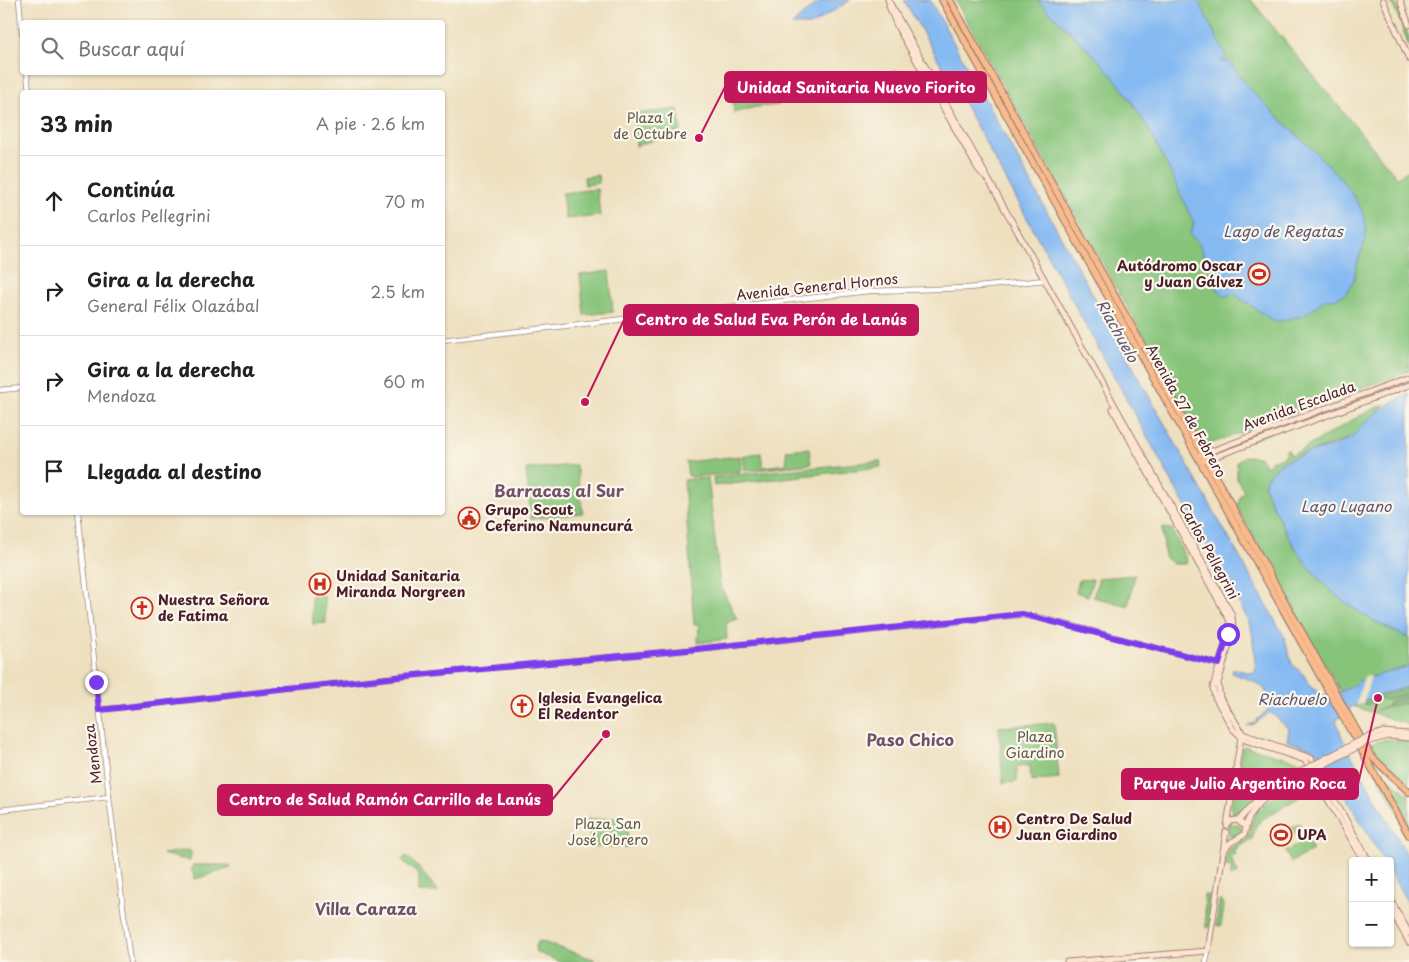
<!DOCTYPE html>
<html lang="es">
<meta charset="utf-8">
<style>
:root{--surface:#fff;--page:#f6f6f6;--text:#222;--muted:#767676;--line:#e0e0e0}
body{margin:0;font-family:"Playpen Sans",sans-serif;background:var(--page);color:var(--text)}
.controls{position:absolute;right:15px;bottom:15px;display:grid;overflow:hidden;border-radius:5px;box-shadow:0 1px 4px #0004}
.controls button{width:45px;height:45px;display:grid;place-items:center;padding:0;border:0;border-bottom:1px solid var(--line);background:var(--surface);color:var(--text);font:25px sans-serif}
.stop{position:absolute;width:15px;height:15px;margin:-11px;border:4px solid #7c3aed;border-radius:50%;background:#fff}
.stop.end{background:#7c3aed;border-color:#fff;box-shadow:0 1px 5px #0008}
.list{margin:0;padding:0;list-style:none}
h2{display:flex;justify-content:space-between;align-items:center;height:65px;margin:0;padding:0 20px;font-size:21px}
h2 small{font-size:16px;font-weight:400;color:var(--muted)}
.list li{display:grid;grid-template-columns:32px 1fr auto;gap:15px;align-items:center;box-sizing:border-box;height:90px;padding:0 20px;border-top:1px solid var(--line)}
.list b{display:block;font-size:19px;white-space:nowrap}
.list p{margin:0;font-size:16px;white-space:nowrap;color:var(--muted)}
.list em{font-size:16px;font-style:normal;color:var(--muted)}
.icon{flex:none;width:28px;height:28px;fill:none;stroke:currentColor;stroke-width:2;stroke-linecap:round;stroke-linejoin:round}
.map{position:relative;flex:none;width:1409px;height:962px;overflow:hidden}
.search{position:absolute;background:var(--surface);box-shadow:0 1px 4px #0004;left:20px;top:20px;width:425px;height:55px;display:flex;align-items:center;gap:12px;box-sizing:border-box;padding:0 18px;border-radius:5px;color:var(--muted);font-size:19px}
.panel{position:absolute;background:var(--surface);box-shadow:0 1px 4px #0004;left:20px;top:90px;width:425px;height:425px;border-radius:5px}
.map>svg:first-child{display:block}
</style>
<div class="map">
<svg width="1409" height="962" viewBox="0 0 1409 962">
<rect width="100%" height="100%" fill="#fbf7ec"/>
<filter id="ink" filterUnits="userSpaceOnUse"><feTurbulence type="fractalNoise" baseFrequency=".02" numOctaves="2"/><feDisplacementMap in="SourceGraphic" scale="10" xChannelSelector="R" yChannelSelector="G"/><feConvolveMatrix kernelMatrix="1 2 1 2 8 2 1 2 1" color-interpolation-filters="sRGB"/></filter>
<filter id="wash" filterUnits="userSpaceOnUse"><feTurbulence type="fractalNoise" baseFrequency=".0096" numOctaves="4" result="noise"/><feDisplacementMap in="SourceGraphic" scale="20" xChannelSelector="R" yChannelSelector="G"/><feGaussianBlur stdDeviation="1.12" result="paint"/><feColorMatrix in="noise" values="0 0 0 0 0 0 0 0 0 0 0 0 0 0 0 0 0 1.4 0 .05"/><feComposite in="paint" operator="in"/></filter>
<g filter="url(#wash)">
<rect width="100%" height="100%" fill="#eee0bf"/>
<g fill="#87c47a" stroke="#687252">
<polygon points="955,0 1251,0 1397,177 1409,170 1409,371 1207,445 1204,444"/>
<polygon points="1390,0 1394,0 1409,37 1409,47 1400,21"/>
<polygon points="896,70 902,76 892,85 887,79"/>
<polygon points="780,96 779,105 756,107 734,113 733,102"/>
<polygon points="678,109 681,131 636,146 633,114"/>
<polygon points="598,175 599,183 585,185 584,177"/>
<polygon points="597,189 600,216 565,219 562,193"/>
<polygon points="609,271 613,312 584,315 580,275"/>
<polygon points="1409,379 1409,382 1211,455 1212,453"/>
<path d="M 1385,404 L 1353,437 L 1294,458 L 1280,466 L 1264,485 C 1296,564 1331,605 1409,638 L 1409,725 L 1353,706 L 1340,691 L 1237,508 L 1240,495 L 1244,492 L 1237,479 L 1237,462 L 1244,456 L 1260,457 L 1267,467 L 1271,461 L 1283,457 L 1287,449 L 1292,455 C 1324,439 1352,417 1385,404 Z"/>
<polygon points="809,448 811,464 745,471 743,455 761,453 763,467 787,464 786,450"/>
<polygon points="740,456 741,469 739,472 691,477 688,475 686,462"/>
<polygon points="880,461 881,467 714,486 713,477"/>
<polygon points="576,465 583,513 531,519 526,469"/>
<polygon points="708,478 720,585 737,619 726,623 727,639 698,643 699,624 694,625 684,480"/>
<polygon points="1162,528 1172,529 1187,561 1186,564 1173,564 1165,558"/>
<polygon points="1135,575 1128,606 1093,597 1099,578"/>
<polygon points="1093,579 1088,596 1076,592 1079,580"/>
<polygon points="324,596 326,623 313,624 311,597"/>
<polygon points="1054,723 1059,778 1031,781 1030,766 1017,766 1017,782 1003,783 999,727"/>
<polygon points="1386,739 1409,741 1409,786 1387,769 1368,745"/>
<path d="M 1243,746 L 1303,762 L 1298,765 L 1300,769 L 1283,777 L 1284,779 C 1276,783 1269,788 1261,789 C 1237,793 1237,760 1243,746 Z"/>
<polygon points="1365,753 1386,776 1409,795 1409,831"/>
<polygon points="1236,775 1246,790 1260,793 1238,817 1234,816 1231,810"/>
<polygon points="1314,779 1318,786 1261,820 1256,826 1252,839 1234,850 1236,854 1231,858 1238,873 1230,878 1232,867 1224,866 1228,850 1247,838 1254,816 1267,802 1289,788 1291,791"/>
<polygon points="626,818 629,847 591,847 588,819"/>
<polygon points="1299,823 1305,834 1298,838 1292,827"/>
<circle cx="1235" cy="831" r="7"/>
<polygon points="1281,827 1288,839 1282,843 1275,831"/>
<polygon points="1307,839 1313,850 1291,862 1285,852"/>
<polygon points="189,850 191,852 190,861 162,854"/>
<polygon points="406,856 418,867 439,892 419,892 419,875 402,860"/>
<polygon points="193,865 229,865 231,868 195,879 191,868"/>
<polygon points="1204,895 1215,896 1210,927 1206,928"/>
<polygon points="1219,901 1222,901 1224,908 1221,926 1216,926"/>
<polygon points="539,941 594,959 594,962 560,962 536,952 535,946"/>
</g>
<g fill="#6daa6a" stroke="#5c644a">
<polygon points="1409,686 1409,694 1385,700 1379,698 1368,705 1364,704 1365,700"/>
<polygon points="1409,696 1409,702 1376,710 1388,706 1389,702"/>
</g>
<g fill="#84b9f2" stroke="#676c8e">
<polygon points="824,0 850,0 812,25 792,25 812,7"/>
<path d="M 904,0 L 930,0 L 1146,391 L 1284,636 L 1292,664 L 1304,675 L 1311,688 L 1318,691 L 1320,695 C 1332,695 1350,690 1358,681 L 1409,666 L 1409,686 L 1365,700 L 1352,707 L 1336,720 L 1343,740 L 1409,859 L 1409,905 L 1390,872 L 1390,861 L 1384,861 L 1323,758 L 1312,748 L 1287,741 L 1289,729 L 1270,712 L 1254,724 L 1247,726 L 1254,723 L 1270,707 C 1269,682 1251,681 1232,673 L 1233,669 L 1252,673 L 1256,671 L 1252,631 L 1248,620 L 972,118 Z"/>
<path d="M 1037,0 L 1198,0 L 1226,56 L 1221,62 L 1229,61 C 1238,74 1248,88 1260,99 C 1287,128 1359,184 1365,222 C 1369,240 1358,256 1355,273 C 1352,291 1342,300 1325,299 L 1305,315 L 1275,322 L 1234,294 L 1225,296 L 1213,285 L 1217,277 L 1216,271 L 1205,259 L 1199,243 L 1190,235 L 1194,224 C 1173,177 1153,130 1122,88 C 1098,56 1066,28 1037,0 Z"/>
<path d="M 1409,394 L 1409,638 C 1331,605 1296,564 1264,485 C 1272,451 1329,454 1352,437 C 1356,434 1358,429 1362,426 C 1378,411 1389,403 1409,394 Z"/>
</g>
<polygon fill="#eee0bf" points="1371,676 1363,704 1356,705 1364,677"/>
</g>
<g filter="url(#ink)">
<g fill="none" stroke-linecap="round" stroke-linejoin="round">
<g stroke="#9c8075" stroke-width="6">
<g id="tertiary">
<polyline points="19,0 22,33"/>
<polyline points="27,72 29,92"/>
<polyline points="442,340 869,291 968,288 1045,280"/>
<polyline points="0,390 22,388"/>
<polyline points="78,512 109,797 130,962"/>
<polyline points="99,710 406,676 687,650 1019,615 1042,618 1221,665"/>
<polyline points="0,810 109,797"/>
<polyline points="1206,962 1208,951"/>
</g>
</g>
<g stroke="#9c8075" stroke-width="7">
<g id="secondary">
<polyline points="888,0 1232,615 1233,631 1218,683 1220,698 1243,734 1311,758 1369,861"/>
<polyline points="1383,0 1409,59"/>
<polyline points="1400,0 1409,25"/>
<polyline points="889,6 897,26 978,169 987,179"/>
<polyline points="1113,409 1230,621 1229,630 1213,688 1215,697 1233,729 1245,740 1305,760 1364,861"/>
<polyline points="1201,455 1409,377"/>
<polyline points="1203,461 1409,385"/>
<polyline points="1365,738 1383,732 1409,734"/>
<polyline points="1367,742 1388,736 1409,738"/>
<path d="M 1238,768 C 1239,784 1248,794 1265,790"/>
<polyline points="1239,820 1262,794 1305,769"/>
<polyline points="1227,825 1241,737"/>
<polyline points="1227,826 1231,821 1237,820 1246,827"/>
<path d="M 1224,850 L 1230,843 L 1244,835 C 1246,830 1246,825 1248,820 C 1259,796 1286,784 1308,773"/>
<polyline points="1390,899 1409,933"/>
<polyline points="1390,908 1409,942"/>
<polyline points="1067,962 1208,951 1226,832"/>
</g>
</g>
<g stroke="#9c8075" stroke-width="8">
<g id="primary">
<polyline points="942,0 1409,835"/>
<polyline points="950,0 1371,756 1409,792"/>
</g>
</g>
<use href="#tertiary" stroke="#fff" stroke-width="4.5"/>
<use href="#secondary" stroke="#fde4d1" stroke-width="5"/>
<use href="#primary" stroke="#fabb8c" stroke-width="5.5"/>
<g stroke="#9c8075" stroke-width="7" stroke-linecap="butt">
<g id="secondary-bridge">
<polyline points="1305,769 1365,738"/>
<polyline points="1308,773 1367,742"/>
</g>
</g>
<use href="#secondary-bridge" stroke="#fde4d1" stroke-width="5"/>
</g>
</g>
<g fill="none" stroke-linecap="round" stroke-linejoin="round" filter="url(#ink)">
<polyline stroke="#7c3aed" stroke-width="6" points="96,682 99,710 406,676 687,650 1022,614 1219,664 1228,634"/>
</g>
<defs>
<g id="stadium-ring" transform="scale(1.125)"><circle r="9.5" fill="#fbf7ec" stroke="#c8321e" stroke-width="1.5"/><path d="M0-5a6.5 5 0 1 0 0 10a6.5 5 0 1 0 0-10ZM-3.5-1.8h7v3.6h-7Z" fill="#c8321e"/></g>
<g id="civic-ring" transform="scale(1.125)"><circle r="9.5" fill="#fbf7ec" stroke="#c8321e" stroke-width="1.5"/><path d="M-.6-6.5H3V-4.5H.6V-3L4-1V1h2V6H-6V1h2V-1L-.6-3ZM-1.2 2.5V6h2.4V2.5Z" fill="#c8321e"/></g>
<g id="hospital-ring" transform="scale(1.125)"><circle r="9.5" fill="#fbf7ec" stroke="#c8321e" stroke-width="1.5"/><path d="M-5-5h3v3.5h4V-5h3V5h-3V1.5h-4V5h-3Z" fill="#c8321e"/></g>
<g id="church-ring" transform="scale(1.125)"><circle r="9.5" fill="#fbf7ec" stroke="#c8321e" stroke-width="1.5"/><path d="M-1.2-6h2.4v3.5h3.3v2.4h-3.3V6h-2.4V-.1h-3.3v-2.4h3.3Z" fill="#c8321e"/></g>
</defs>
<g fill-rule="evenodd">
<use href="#stadium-ring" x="1259" y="274"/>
<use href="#civic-ring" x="469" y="518"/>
<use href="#hospital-ring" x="320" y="584"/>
<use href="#church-ring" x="142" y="608"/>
<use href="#church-ring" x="522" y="706"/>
<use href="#hospital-ring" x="1000" y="827"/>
<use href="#stadium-ring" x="1281" y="835"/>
</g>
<g text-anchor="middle" stroke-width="4.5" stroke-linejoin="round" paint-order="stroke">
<g font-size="14" fill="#5f5947" stroke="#fbf7ec">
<text x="650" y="123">Plaza 1<tspan x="650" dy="16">de Octubre</tspan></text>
<text x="1035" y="742">Plaza<tspan x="1035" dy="16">Giardino</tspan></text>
<text x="608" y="829">Plaza San<tspan x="608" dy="16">José Obrero</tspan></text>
</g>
<g font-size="14" font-weight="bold" fill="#4a1f2b" stroke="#fbf7ec" text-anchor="start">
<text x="1243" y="271" text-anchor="end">Autódromo Oscar<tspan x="1243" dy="16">y Juan Gálvez</tspan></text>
<text x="485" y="515">Grupo Scout<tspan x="485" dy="16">Ceferino Namuncurá</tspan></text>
<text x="336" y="581">Unidad Sanitaria<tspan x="336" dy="16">Miranda Norgreen</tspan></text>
<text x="158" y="605">Nuestra Señora<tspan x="158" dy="16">de Fatima</tspan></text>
<text x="538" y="703">Iglesia Evangelica<tspan x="538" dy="16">El Redentor</tspan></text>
<text x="1016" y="824">Centro De Salud<tspan x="1016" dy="16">Juan Giardino</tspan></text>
<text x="1297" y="840">UPA</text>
</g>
<g font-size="14" fill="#4a1f2b" stroke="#fbf7ec">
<text transform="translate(817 287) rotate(-6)" y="5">Avenida General Hornos</text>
<text transform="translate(1299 406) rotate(-20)" y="5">Avenida Escalada</text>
<text transform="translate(1186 411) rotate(61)" y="5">Avenida 27 de Febrero</text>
<text transform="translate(1209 551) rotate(61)" y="5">Carlos Pellegrini</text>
<text transform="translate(93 754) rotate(-97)" y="5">Mendoza</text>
</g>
<g font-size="15" font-style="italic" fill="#5e5571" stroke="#fbf7ec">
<text x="1283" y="237">Lago de Regatas</text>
<text transform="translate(1117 331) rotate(61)" y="5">Riachuelo</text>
<text x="1346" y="512">Lago Lugano</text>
<text x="1292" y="705">Riachuelo</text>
</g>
<g font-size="16" font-weight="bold" fill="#6f516b" stroke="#fbf7ec">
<text x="559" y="497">Barracas al Sur</text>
<text x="910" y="746">Paso Chico</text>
<text x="366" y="915">Villa Caraza</text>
</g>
</g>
<path fill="none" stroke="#c2185b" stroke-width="2" d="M699 138L725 87M585 402L624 320M1378 698L1358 784M606 734L552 800"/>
<g fill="#c2185b" stroke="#fbf7ec" stroke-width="2">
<circle cx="699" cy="138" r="5"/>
<circle cx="585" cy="402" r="5"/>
<circle cx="1378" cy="698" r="5"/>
<circle cx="606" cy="734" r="5"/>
</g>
<g fill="#c2185b" stroke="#c2185b" stroke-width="2">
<rect x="725" y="72" width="261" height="30" rx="5"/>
<rect x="624" y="305" width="294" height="30" rx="5"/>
<rect x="1122" y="769" width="236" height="30" rx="5"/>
<rect x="218" y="785" width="334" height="30" rx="5"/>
</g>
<g font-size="15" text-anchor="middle" font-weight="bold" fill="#fff">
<text x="856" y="93">Unidad Sanitaria Nuevo Fiorito</text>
<text x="771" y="325">Centro de Salud Eva Perón de Lanús</text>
<text x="1240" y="789">Parque Julio Argentino Roca</text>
<text x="385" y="805">Centro de Salud Ramón Carrillo de Lanús</text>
</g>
</svg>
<div class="controls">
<button>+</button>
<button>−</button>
</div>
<div class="stop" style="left:1228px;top:634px"></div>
<div class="stop end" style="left:96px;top:682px"></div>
<div class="search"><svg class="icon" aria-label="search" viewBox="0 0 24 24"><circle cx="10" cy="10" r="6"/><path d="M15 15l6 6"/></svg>Buscar aquí</div>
<section class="panel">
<h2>33 min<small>A pie · 2.6 km</small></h2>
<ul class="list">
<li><svg class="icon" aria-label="ahead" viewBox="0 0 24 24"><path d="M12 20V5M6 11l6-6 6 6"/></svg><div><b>Continúa</b><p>Carlos Pellegrini</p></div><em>70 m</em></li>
<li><svg class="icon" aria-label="right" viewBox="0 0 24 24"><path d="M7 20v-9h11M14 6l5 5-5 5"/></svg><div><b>Gira a la derecha</b><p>General Félix Olazábal</p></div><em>2.5 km</em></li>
<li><svg class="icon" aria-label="right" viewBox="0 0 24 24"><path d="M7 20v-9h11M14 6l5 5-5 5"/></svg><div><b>Gira a la derecha</b><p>Mendoza</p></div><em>60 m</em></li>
<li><svg class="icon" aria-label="arrive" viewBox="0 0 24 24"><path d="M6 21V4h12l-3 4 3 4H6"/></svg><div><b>Llegada al destino</b></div></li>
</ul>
</section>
</div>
